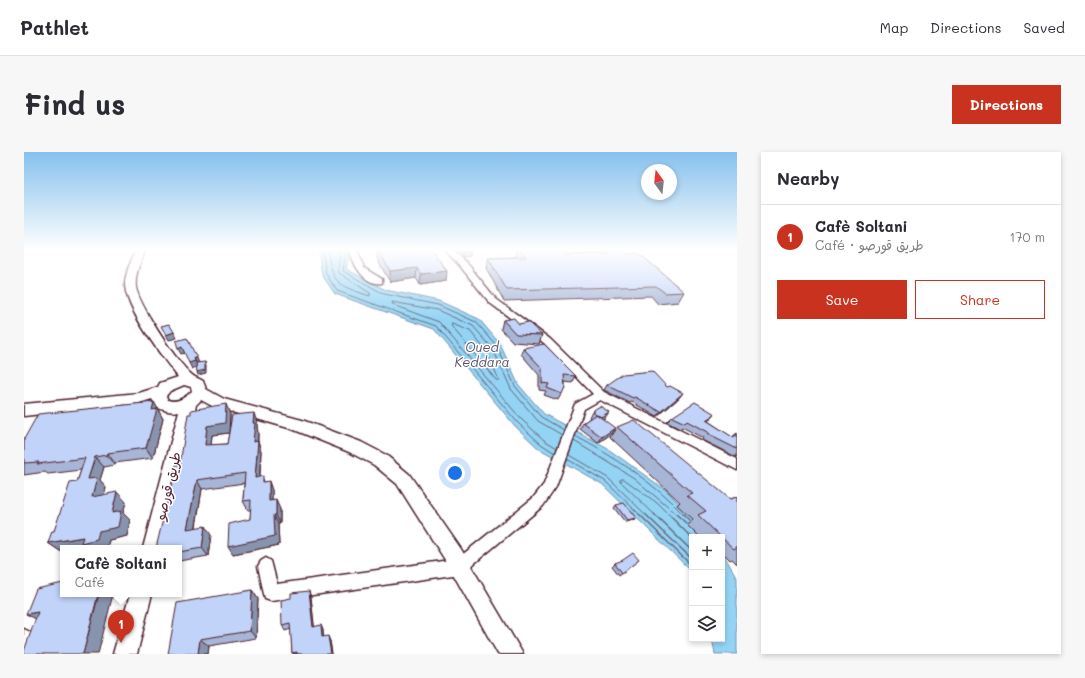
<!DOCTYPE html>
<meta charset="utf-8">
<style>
:root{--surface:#fff;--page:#f7f7f7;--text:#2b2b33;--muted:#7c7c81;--line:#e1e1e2;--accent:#c8321e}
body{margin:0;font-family:Mali,"Playpen Sans Arabic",sans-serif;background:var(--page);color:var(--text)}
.controls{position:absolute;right:12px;bottom:12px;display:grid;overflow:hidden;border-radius:0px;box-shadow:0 2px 6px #0003}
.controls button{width:36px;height:36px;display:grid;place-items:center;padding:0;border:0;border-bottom:1px solid var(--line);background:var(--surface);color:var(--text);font:20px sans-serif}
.compass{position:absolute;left:617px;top:12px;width:36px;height:36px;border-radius:50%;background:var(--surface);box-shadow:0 2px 6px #0003;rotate:345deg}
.you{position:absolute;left:431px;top:321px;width:14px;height:14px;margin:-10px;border:3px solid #fff;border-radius:50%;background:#1a73e8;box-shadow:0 0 0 6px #1a73e833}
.badge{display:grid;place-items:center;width:26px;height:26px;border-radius:50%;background:var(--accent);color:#fff;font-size:13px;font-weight:700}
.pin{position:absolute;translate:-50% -33px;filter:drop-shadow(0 1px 2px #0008)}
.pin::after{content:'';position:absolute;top:21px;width:14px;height:12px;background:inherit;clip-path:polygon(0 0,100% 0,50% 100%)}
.popup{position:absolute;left:36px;top:393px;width:122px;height:52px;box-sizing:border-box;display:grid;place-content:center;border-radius:0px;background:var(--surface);filter:drop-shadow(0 1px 3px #0005);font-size:13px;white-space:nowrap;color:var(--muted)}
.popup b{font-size:15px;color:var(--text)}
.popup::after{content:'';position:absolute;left:50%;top:100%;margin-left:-8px;border:8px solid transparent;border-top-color:var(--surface)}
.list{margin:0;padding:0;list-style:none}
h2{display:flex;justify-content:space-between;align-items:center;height:52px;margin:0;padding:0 16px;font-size:17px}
h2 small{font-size:13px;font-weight:400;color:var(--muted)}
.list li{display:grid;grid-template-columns:26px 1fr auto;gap:12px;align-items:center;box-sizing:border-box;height:64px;padding:0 16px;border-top:1px solid var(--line)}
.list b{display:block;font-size:15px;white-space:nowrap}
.list p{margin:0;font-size:13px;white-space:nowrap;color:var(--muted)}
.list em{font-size:13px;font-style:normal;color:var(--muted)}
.actions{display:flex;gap:8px;padding:12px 16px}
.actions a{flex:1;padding:9px 0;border:1px solid var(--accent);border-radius:0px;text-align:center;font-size:14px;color:var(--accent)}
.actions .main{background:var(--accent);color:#fff}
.icon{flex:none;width:22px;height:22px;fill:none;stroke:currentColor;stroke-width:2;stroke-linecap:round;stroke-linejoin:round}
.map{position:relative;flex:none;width:713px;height:502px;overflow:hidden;border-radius:0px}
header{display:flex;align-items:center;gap:24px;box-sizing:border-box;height:56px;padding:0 20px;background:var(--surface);border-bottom:1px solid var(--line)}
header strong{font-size:19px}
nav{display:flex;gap:22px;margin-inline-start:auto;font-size:14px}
.intro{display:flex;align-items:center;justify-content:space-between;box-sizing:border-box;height:96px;padding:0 24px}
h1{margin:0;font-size:28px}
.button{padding:10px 18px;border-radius:0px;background:var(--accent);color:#fff;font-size:14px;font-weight:700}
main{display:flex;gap:24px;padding:0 24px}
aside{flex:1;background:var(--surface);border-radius:0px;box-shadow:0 2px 6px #0003}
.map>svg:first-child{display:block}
</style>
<header>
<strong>Pathlet</strong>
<nav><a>Map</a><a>Directions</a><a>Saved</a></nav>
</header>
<div class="intro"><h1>Find us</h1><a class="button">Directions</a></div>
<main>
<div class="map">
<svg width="713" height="502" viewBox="0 0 713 502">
<rect width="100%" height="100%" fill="#fff"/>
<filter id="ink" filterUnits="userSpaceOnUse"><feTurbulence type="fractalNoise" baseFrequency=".025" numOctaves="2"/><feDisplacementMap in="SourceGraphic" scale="8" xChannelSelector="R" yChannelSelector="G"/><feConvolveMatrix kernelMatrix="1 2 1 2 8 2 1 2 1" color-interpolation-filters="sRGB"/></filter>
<g filter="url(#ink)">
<g fill="#93d4f5" stroke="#768ca4">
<polygon points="294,97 327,97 322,117 362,138 415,149 455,167 476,192 494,232 520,262 584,297 643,339 688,385 668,385 668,420 578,332 514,296 491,274 410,177 311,142 298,123"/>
<polygon points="698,400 713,426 713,502 691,502 688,487 698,487"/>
</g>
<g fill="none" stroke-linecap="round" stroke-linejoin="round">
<g stroke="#67677c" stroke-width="1">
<polyline points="298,97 302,122 313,139 412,174 494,271 517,292 531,301"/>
<path d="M 303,97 C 309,133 313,133 346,144 L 346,141 L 315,121 L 314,116 L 317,97"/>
<polyline points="322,97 319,119 360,142 414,153 452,170 473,194 491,234 517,265 540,278"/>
<polygon points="428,172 446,179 463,200 475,228 472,228 428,175"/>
<path d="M 551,284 C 591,305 629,330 660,363"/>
<polyline points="550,289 610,326 653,363"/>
<polyline points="533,296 520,288 497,267 415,170 369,153 368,150 413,158 449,174 469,197 487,237 514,269 538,283"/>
<polyline points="545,303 584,326 622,363"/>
<polyline points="543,307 581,329 616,363"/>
<polyline points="631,363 597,330 597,327 600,327 633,351 645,363"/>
</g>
<g stroke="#67677c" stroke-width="1.5">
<polyline points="615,362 668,414"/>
<polyline points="621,362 668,407"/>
<polyline points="630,362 668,399"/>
<polyline points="644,362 668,386"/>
<polyline points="652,362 663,372"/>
<polyline points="659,362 666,369"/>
</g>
<g stroke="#4a1f2b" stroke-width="3">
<g id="minor">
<path d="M 326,97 L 333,97 L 340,116 L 358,127 L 358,131 C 340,134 328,111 326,97 Z"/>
<polygon points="420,97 427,97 442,110 472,147 526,187 580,240 713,307 713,318 576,248 560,257 532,335 519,354 441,419 436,422 247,449 241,447 234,414 237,409 242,406 247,409 253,432 433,407 509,346 520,332 551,252 569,242 520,191 466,151 436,114"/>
<polygon points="0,477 6,480 11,493 7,502 0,502"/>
</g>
</g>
<g stroke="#4a1f2b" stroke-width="3">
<g id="secondary">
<path d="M 112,97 L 122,97 C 117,109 110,123 112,136 C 116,154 155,215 171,225 C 173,226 176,227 179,229 L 182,237 L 200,247 L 278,268 L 337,290 L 362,303 L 385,322 L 437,397 L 499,502 L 474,502 L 423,411 L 373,332 L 350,313 L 325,300 L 268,277 L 190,255 L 177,248 L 172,253 L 139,396 L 119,396 L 155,259 C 147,261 139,258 132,255 L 128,247 L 115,251 L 0,264 L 0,252 L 115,241 L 134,235 L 136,231 L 154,225 C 139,206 101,156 101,132 C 101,120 108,109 112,97 ZM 160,233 L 167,235 L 168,239 C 161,246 153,251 144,248 L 142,244 L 146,239 Z"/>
<polygon points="106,442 128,442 113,502 89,502"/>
</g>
</g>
<use href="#minor" fill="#fff" fill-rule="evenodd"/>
<use href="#secondary" fill="#fff" fill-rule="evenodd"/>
</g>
<g fill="#a7b5d6" stroke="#4a1f2b" fill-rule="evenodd">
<polygon points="353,97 382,97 422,129 396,133 392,126 366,130 353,107"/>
<polygon points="432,97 446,97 446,104 438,105"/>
<polygon points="493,97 538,97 543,103 579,102 581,98 604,102 660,140 654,150 634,152 627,144 480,149 462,116 464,106 492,105 491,104"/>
<polygon points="479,168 495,172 518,183 515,192 489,190 477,177"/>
<polygon points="499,196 552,224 549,231 541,230 541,235 534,248 520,243 522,239 515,238 515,223 497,202"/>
<polygon points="583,233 643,235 655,246 633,265 608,250 606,251 580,238"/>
<polygon points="130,250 139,267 129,306 91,311 91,313 80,315 76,328 82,335 80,343 102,350 99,361 106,368 103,384 85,388 83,396 62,395 39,396 39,399 36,399 24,391 30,379 53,330 57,318 24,322 21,320 0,323 0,287"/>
<polygon points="568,259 581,266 579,267 587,282 574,291 556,277 559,271 566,266 565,265"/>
<path d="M 206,262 L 206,276 L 233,271 L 233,275 L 234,281 L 234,289 L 237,299 L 236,325 L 241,330 L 248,338 L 248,349 L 256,357 L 256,372 L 254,372 L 255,393 L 209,402 L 226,367 L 227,358 L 224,358 L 219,349 L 220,331 L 178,337 L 172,375 L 187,383 L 184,404 L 155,409 L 156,312 ZM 205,281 L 203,292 L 187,293 L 188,283 Z"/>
<polygon points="691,262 684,269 708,285 713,281 713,304 712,305 678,288 679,286 658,275 656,277 643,270 648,265"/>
<polygon points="593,275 706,347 713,345 713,412 708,407 706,408 701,403 698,404 698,385 675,385 663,373 669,368 653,353 656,350 586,285"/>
<polygon points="592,353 612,366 609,368 601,370 590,356"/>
<polygon points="615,408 595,423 588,414 591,411"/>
<polygon points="228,438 234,447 232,486 185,494 184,502 144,502"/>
<polygon points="287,445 290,474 299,478 299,485 306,489 308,502 269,502 268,501 267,477 261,479 258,473"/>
</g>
<g fill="#8894ae" stroke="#4a1f2b">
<polygon points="447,99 446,104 438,105 439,100"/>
<polygon points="393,116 392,126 366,130 366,119"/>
<polygon points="423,119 422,129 396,133 397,122"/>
<polygon points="150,180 153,186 145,188 142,183"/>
<polygon points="158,195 161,201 157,202 154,197"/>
<polygon points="170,206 173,206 175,211 173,212"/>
<polygon points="171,209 174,214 168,217 165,211"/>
<polygon points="181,210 182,213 182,221 174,223 173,220"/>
<polygon points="659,241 655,246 633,265 637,260"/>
<polygon points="130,250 139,267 129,306 122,296 128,258"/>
<polygon points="202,252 206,262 205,281 188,283 186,303 181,293 183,274"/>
<polygon points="585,260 581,266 573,271 577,265"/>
<polygon points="230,261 233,271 233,275 234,281 233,299 229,290 229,271"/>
<polygon points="691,262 686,267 677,273 682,268"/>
<polygon points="591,276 587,282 574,291 578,285"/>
<polygon points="234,289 237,299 235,335 231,326"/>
<polygon points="83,301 91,311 91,313 82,303"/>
<polygon points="71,305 80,315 76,328 82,335 77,355 68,345 64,327"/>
<polygon points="173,328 178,337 170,385 163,377"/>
<polygon points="245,329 248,338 248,358 245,349"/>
<polygon points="93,340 102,350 99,361 106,368 103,384 85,388 83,396 63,396 62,395 55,396 39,396 39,399 36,399 24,391 59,385 75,379 88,361"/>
<polygon points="252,348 256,357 256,372 252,363"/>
<polygon points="250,363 254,372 255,393 209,402 204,394"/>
<polygon points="612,366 609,368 601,370 603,368"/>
<polygon points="181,374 187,383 184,404 178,396"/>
<polygon points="228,438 234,447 232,486 226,479"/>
<polygon points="285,439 287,445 291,480 289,475"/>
<polygon points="75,442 89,442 74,502 59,502"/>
<polygon points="14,460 18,470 2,462"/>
<polygon points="297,473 299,478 300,490 298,485"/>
<polygon points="304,484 306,489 308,502 307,502"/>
<polygon points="176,487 185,494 184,502 174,502"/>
<polygon points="273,500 275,502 269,502 268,501"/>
</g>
<g fill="#c2d3f9" stroke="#4a1f2b">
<polygon points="354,97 382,97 383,99 394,97 407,97 423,119 397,122 393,116 366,119"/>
<polygon points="437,97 446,97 447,99 439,100"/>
<polygon points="496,97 538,97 543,103 586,102 581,98 584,97 598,97 604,102 615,101 660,140 641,141 632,134 483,138 464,106 502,105"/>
<polygon points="490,166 495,172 504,170 518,183 492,182 479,168"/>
<polygon points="145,172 150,180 142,183 137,174"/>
<polygon points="163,186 173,206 170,206 171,209 165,211 158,195 154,197 152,189"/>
<polygon points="520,192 552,224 540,223 541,235 538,242 523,236 525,232 518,231 518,216 499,196"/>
<polygon points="181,210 181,218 173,220 172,211"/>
<polygon points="628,219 643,235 646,234 659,241 637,260 611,245 609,246 583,233 599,222"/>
<polygon points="130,250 128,258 133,257 122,296 83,301 82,303 71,305 64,327 73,326 68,345 93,340 88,361 97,359 94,375 75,379 73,387 57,391 59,385 24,391 28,379 30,379 46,331 53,330 61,306 13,312 15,310 0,311 0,287 14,262"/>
<polygon points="671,250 691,262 682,268 710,286 713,281 713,297 683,282 685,281 663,269 661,271 648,265"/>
<polygon points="202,252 201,271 183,274 181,293 203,292 208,263 230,261 229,271 231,271 229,290 234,289 231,326 239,324 239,330 245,329 245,349 252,348 252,363 250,363 251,384 204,394 205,372 226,367 227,348 219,349 221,321 173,328 163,377 181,374 178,396 155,400 155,396 132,396 152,313 156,312 164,262 167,262 167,258"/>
<polygon points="576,254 585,260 577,265 568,259"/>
<polygon points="572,262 591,276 578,285 559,271"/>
<polygon points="610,268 706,347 713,345 713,395 710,397 698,386 698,385 697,385 674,363 682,359 663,343 668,341 593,275"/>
<polygon points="600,351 612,366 603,368 592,353"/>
<polygon points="609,401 615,408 598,421 591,411 599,408"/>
<polygon points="39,431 39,442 74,442 59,502 0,502 0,499 14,460 2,462 12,437"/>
<polygon points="228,438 226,479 176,487 174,502 144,502 153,451"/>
<polygon points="285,439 289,475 297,473 298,485 304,484 307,502 273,502 273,500 268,501 266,471 258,473 257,448 267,446 267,441"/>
</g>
</g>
<linearGradient id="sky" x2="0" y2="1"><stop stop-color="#86c1ed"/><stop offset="0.58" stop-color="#fff"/><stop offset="1" stop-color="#fff" stop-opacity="0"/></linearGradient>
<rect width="713" height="168" fill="url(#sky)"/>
<g text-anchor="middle" stroke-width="3" stroke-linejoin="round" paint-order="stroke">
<g font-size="13" font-style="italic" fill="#605568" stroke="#fff">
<text x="458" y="200">Oued<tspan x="458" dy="15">Keddara</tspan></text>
</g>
<g font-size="14" fill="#4a1f2b" stroke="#fff">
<text transform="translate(144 334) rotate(-76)" y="5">طريق قورصو</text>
</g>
</g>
</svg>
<div class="controls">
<button>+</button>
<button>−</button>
<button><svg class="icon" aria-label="layers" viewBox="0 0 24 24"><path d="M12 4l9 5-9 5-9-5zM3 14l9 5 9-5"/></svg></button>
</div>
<svg class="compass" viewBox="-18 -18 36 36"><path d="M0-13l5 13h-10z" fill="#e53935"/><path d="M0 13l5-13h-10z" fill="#7c7c81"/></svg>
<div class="you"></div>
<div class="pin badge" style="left:97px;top:491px">1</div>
<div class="popup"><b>Cafè Soltani</b>Café</div>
</div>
<aside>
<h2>Nearby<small></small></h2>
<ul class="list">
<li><span class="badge">1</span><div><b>Cafè Soltani</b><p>Café · طريق قورصو</p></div><em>170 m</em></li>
</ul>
<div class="actions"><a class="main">Save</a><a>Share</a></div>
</aside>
</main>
